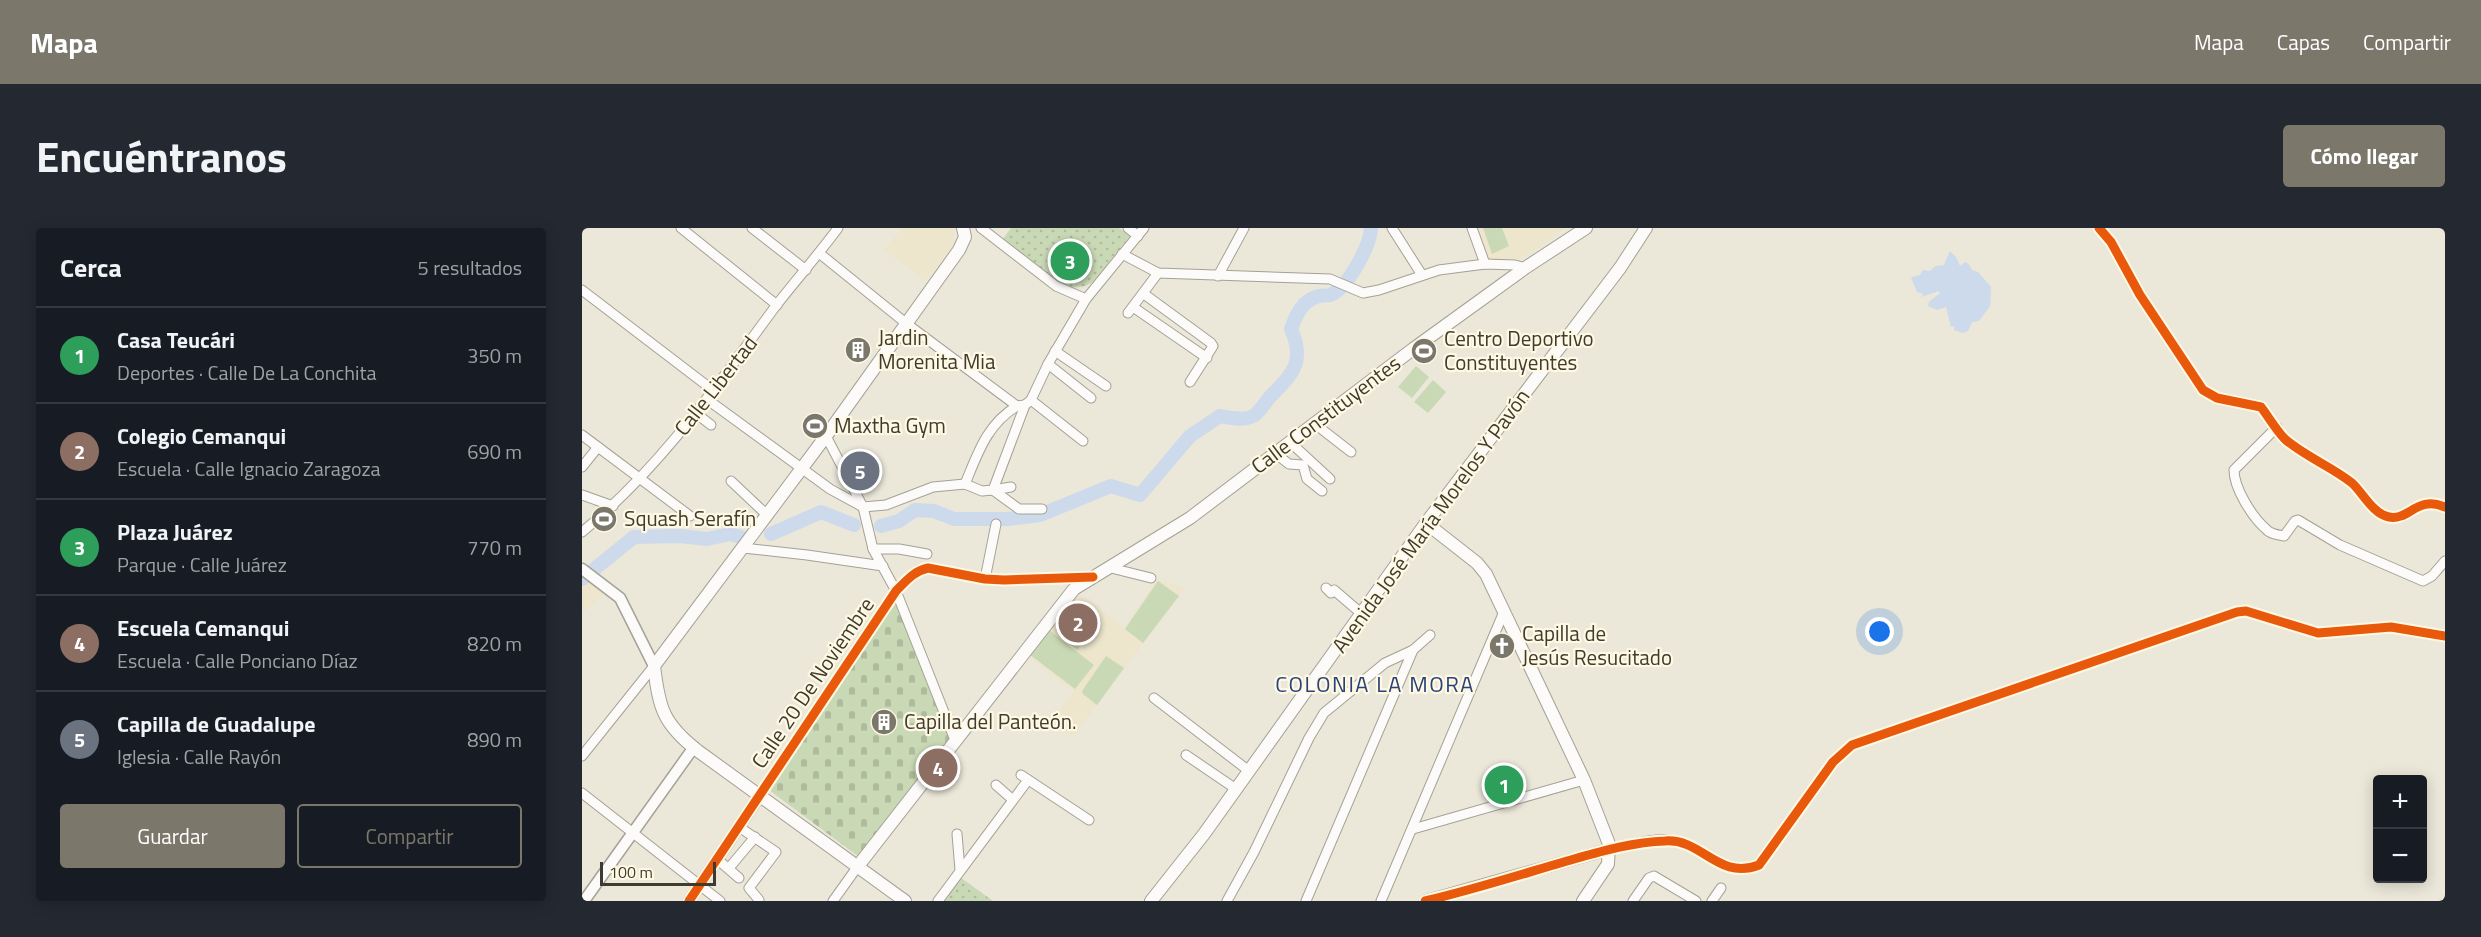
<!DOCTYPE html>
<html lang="es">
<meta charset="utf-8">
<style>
:root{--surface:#171b24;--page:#242831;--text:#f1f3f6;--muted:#9ea1a6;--line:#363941;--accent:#7b776b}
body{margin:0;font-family:"Titillium Web",sans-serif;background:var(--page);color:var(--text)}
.controls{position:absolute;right:18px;bottom:18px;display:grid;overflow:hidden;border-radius:6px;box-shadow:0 3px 15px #0003}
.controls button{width:54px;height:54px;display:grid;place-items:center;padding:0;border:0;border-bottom:2px solid var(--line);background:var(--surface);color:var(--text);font:30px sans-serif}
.scale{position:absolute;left:18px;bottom:15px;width:116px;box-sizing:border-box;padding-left:6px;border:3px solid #3e3b30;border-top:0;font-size:16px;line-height:21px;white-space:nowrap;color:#3e3b30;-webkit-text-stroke:4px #fff9e4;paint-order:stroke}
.you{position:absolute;left:1298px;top:404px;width:21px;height:21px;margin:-15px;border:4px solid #fff;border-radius:50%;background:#1a73e8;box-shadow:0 0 0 9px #1a73e833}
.badge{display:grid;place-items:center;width:39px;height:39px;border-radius:50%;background:var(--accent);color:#fff;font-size:20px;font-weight:700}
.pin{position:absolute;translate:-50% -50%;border:3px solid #fff;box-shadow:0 2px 6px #0006}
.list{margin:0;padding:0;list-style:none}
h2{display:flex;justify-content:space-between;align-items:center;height:78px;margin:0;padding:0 24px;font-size:26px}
h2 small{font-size:20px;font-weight:400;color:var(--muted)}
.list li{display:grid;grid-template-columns:39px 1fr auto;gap:18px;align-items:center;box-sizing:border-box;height:96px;padding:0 24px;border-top:2px solid var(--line)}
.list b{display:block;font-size:22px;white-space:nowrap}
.list p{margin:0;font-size:20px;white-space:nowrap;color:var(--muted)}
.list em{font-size:20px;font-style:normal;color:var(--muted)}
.actions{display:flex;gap:12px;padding:18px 24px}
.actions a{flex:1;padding:14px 0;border:2px solid var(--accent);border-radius:6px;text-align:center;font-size:21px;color:var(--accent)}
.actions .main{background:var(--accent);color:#fff}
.map{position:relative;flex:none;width:1863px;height:673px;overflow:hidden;border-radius:6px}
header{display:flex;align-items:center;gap:36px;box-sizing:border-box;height:84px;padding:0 30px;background:var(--accent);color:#fff}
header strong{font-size:28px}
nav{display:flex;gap:33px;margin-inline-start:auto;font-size:21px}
.intro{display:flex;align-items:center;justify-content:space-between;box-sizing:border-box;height:144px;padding:0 36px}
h1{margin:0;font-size:42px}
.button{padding:15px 27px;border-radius:6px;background:var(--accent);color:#fff;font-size:21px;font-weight:700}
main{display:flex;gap:36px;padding:0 36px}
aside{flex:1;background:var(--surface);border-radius:6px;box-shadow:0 3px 15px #0003}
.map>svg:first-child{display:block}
</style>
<header>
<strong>Mapa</strong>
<nav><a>Mapa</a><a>Capas</a><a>Compartir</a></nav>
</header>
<div class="intro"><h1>Encuéntranos</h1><a class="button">Cómo llegar</a></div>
<main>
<aside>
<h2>Cerca<small>5 resultados</small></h2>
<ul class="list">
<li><span class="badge" style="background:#2e9e5b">1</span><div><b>Casa Teucári</b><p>Deportes · Calle De La Conchita</p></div><em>350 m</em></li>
<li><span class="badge" style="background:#8d6e63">2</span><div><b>Colegio Cemanqui</b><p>Escuela · Calle Ignacio Zaragoza</p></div><em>690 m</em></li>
<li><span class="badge" style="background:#2e9e5b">3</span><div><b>Plaza Juárez</b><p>Parque · Calle Juárez</p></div><em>770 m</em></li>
<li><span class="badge" style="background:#8d6e63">4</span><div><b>Escuela Cemanqui</b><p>Escuela · Calle Ponciano Díaz</p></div><em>820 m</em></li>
<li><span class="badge" style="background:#6b7280">5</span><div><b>Capilla de Guadalupe</b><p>Iglesia · Calle Rayón</p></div><em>890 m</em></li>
</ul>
<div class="actions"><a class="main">Guardar</a><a>Compartir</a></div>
</aside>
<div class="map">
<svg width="1863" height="673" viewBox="0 0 1863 673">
<defs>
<pattern id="green-dots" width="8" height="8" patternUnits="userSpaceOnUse" patternTransform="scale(1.5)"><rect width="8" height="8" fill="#cad9b5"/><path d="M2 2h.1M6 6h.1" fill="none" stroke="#afbb9c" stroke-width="1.8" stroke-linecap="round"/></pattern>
<pattern id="cemetery-stones" width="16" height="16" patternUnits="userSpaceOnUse" patternTransform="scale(1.5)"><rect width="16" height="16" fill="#cad9b5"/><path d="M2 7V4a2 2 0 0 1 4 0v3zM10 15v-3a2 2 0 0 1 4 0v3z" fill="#afbb9c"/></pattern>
</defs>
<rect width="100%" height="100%" fill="#ebe7d9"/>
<g fill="#ede6cd">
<polygon points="320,0 373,0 371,17 344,53 302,22"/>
<polygon points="894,0 985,0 939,31 905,31"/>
<polygon points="5,351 23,362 21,367 0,385 0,357"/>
<polygon points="574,352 603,359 491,509 470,492 492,463 446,428 498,366 543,400"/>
</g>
<g fill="url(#green-dots)">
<polygon points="429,0 537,0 548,8 511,54 503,58 483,60 420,12"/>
<polygon points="378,649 411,673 360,673"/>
</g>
<polygon fill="url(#cemetery-stones)" points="316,376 371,510 281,632 187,562 310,378"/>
<g fill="#cad9b5">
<polygon points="901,0 920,0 927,18 910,26"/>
<polygon points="834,138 847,149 830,170 816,159"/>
<polygon points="851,152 864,164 846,185 832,174"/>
<polygon points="576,353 597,368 561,415 543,401"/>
<polygon points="496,385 513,398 495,422 479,409"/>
<polygon points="467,402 512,437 493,461 447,426"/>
<polygon points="524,428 542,440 515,477 501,466 500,463"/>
</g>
<polygon fill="#cddaeb" points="1368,23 1374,29 1378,38 1383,34 1387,36 1390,42 1396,44 1409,59 1408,78 1397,93 1390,94 1386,103 1381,105 1372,102 1372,98 1369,99 1364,79 1355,82 1346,78 1347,74 1358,65 1357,63 1339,69 1341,66 1335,64 1329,49 1338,47 1341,42 1348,43 1354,38 1362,37"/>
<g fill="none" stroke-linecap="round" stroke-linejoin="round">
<g stroke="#cddaeb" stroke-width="14">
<path d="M 299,298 L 317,293 L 333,282 L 352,283 L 372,291 L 426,291 L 458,287 L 529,258 L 558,267 L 608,208 L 638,188 C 648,190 662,193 671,188 C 677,185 683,175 687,170 C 710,146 724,135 709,101 C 714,88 719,74 734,69 C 738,67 744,68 748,67 C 766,60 788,18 789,0"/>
<polyline points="189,306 239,284 272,297"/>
<polyline points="0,351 52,309 98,308 125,311 148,306 159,309"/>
</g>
<g stroke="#a4a196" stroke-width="11">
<g id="minor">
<polyline points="99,0 195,77"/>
<polyline points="170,0 224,42"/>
<polyline points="399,0 474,58 504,71"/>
<polyline points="546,0 556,8"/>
<polyline points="810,0 840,47"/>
<polyline points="890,0 903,36"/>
<path d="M 1517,0 L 1529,14 L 1558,67 L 1621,162 L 1635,170 L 1679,179 C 1686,188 1696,205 1704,212 C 1724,229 1750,239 1770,255 C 1781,265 1791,286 1807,289 C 1827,293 1835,267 1863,279"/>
<polyline points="237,25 325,96 435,178 443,177"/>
<polyline points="540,26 576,45 748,51 781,65 797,62 857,42 903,36 933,37 943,40"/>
<polyline points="636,48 662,0"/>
<polyline points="0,62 132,163"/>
<polyline points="562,66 629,115 631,118 608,154"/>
<polyline points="551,79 625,130"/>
<polyline points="546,85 576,45"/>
<polyline points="473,123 524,158"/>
<polyline points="466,136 509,170"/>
<polyline points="126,172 248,261 281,279"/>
<polyline points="449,172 501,213"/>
<polyline points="443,177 449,172 466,136 504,71 562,0"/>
<polyline points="115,186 129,197"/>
<polyline points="733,196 769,224"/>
<path d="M 1695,199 L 1652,242 C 1652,260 1670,289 1684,301 C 1688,306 1696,307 1702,308 L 1713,293 L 1716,292 L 1758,317 L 1841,353 L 1850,348 L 1863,333"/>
<polyline points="0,207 108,288"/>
<polyline points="244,208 281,279 291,321 314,363 373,512"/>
<polyline points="709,215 748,251"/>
<polyline points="694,226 707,236 721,237 725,251 740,263"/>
<polyline points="0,239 16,219"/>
<polyline points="149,253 184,286"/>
<path d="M 383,256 C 396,225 405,196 435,178"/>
<polyline points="383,256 400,263 411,262 437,281 460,281"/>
<polyline points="411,262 443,177"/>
<polyline points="411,262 429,259"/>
<polyline points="0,267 31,278"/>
<polyline points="281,279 304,277 351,259 383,256"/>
<path d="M 0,304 C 78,240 134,159 193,79 C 214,52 236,27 256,0"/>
<polyline points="161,320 225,327 301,338"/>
<polyline points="291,321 317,321 345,326"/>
<polyline points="529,340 569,350"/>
<polyline points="403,351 414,296"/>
<polyline points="744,360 749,365 752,362 780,386"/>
<polyline points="572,470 667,543"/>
<polyline points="604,527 654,561"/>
<polyline points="0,528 72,438"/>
<polyline points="439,547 507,592"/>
<polyline points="414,557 431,572"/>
<polyline points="0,565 138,673"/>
<polyline points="178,567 314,363 337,342 346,340 403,351 422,352 510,349"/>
<polyline points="157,599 194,624 167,660 177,672"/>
<polyline points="831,601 1002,552"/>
<polyline points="375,606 378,642"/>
<path d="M 1028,621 C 1046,618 1069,610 1087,612 C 1123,616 1138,652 1177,637 L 1251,534 L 1270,517 L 1655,384 L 1664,383 L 1736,405 L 1809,399 L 1863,408"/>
<polyline points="135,631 157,650"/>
<polyline points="147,640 173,609"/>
<polyline points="251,673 276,638"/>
<polyline points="356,673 446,552"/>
<polyline points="645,673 672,624 727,510 742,485 803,435 831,422"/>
<polyline points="724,673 831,422 848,407"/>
<polyline points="799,673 921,386"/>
<polyline points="1051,673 1067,650 1072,648 1114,673"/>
<polyline points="1130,673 1139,660"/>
</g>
</g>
<g stroke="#a4a196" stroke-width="13">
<g id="tertiary">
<polyline points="0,341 38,370 72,438"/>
<polyline points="2,673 112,519"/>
<polyline points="107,673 178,567"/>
<polyline points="843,673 1028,621"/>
</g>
</g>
<g stroke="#a4a196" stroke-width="14">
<g id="secondary">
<polyline points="844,295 895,335 904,346 1002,552 1027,616 1026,636 1001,673"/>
<polyline points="276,638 492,361 608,290 831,121 943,40 1004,0"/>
<path d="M 323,673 L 116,523 C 81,496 77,480 72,438 L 244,208 L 377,22 L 383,9 L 381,0"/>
<polyline points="569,673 622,606 844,295 1038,40 1064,0"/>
</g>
</g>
<use href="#minor" stroke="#fcfbf9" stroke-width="9"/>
<use href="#tertiary" stroke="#fcfbf9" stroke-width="10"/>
<use href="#secondary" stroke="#fcfbf9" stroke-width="12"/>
<g stroke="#fff9e4" stroke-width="13">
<g id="cycleway">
<path d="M 1517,0 L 1529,14 L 1558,67 L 1621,162 L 1635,170 L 1679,179 C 1686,188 1696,205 1704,212 C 1724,229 1750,239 1770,255 C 1781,265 1791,286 1807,289 C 1827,293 1835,267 1863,279"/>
<path d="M 107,673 L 314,363 C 324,353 332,343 346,340 L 403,351 L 422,352 L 511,349"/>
<path d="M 843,673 C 890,662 937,647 985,633 C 1017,624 1050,614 1083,613 C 1120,610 1136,653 1177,637 L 1251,534 L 1270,517 L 1655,384 L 1664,383 L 1736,405 L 1809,399 L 1863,408"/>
</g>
</g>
<use href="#cycleway" stroke="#e8590c" stroke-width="9"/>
</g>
<defs>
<g id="building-disc" transform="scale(1.35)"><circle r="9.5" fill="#7b776b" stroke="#fff9e4"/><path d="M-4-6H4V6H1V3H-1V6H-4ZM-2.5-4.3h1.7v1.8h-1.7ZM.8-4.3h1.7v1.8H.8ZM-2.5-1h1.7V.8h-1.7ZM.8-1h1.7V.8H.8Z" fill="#fff"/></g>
<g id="stadium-disc" transform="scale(1.35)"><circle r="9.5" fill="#7b776b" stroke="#fff9e4"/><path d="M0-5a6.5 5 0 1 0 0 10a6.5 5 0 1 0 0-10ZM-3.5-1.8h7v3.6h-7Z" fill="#fff"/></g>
<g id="church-disc" transform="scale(1.35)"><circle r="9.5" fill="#7b776b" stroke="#fff9e4"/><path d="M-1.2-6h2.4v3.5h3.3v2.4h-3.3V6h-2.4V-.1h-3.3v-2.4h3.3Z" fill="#fff"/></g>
</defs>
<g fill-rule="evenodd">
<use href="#building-disc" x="276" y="122"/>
<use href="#stadium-disc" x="842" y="123"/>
<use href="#stadium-disc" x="233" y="198"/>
<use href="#stadium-disc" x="22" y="291"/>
<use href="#church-disc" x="920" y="418"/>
<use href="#building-disc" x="302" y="494"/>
</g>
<g text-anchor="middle" stroke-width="4.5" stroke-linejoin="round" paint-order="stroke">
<g font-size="21" fill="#3e3b30" stroke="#fff9e4" text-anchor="start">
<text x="296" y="117">Jardin<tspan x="296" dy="24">Morenita Mia</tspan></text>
<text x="862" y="118">Centro Deportivo<tspan x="862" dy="24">Constituyentes</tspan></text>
<text x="252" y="205">Maxtha Gym</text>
<text x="42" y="298">Squash Serafín</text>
<text x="940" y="413">Capilla de<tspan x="940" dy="24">Jesús Resucitado</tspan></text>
<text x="322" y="501">Capilla del Panteón.</text>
</g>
<g font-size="21" fill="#3e3b30" stroke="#fff9e4">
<text transform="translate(134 158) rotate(-52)" y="7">Calle Libertad</text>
<text transform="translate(744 187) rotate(-37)" y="7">Calle Constituyentes</text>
<text transform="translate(849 293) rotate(-54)" y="7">Avenida José María Morelos Y Pavón</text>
<text transform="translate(231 455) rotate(-56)" y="7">Calle 20 De Noviembre</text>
</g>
<g font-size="22" letter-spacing="1.5" fill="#29437a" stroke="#fff9e4">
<text x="793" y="464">COLONIA LA MORA</text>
</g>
</g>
</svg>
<div class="controls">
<button>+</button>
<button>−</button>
</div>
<div class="scale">100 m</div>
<div class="you"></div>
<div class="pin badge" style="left:922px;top:557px;background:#2e9e5b">1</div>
<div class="pin badge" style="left:496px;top:395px;background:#8d6e63">2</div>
<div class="pin badge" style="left:488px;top:33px;background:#2e9e5b">3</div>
<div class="pin badge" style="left:356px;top:540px;background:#8d6e63">4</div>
<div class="pin badge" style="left:278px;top:243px;background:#6b7280">5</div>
</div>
</main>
